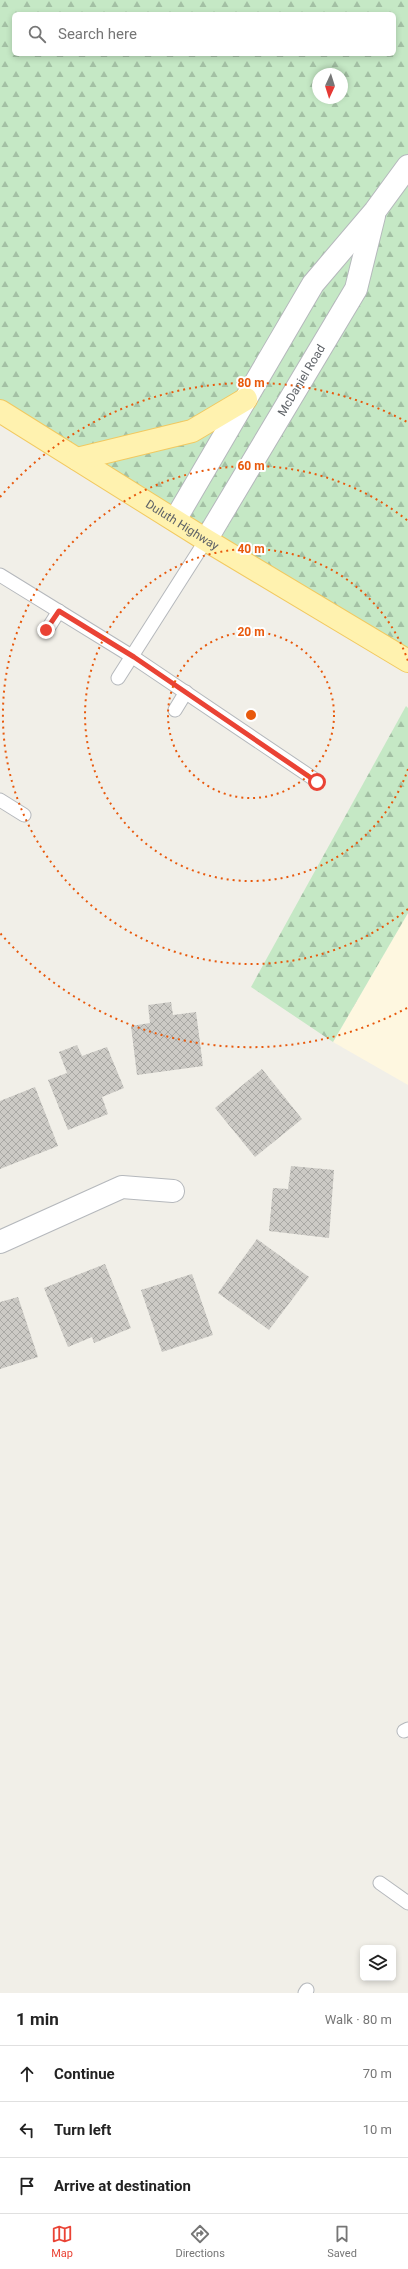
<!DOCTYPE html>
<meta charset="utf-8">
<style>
:root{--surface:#fff;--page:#f2f2f2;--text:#222;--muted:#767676;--line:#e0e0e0;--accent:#ea4335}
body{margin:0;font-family:Roboto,sans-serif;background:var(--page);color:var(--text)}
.controls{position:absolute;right:12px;bottom:12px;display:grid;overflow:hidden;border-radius:6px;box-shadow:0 2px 6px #0003}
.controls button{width:36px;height:36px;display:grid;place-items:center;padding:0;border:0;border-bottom:1px solid var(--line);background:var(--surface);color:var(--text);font:20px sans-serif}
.compass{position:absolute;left:312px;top:68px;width:36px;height:36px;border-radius:50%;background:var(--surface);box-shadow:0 2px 6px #0003;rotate:184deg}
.stop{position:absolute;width:12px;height:12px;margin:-9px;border:3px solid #ea4335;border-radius:50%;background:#fff}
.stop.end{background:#ea4335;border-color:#fff;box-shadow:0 1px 4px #0008}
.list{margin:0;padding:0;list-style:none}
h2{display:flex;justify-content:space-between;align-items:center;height:52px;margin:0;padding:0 16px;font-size:17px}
h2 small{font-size:13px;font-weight:400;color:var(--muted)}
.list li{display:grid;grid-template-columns:26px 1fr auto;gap:12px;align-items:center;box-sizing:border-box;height:56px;padding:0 16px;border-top:1px solid var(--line)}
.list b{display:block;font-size:15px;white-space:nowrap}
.list em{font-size:13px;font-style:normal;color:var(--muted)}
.icon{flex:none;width:22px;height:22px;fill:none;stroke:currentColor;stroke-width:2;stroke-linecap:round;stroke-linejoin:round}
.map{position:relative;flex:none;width:408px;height:1993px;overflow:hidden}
.search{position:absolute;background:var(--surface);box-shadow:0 2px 6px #0003;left:12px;right:12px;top:12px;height:44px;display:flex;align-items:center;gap:10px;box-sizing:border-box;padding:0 14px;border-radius:6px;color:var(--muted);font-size:15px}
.sheet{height:220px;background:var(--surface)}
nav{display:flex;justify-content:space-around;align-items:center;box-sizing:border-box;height:56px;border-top:1px solid var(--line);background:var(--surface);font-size:11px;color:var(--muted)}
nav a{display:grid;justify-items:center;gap:2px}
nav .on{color:var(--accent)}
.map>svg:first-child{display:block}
</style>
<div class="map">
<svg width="408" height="1993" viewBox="0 0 408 1993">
<defs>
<pattern id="forest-firs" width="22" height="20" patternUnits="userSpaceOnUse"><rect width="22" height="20" fill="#c5e8c5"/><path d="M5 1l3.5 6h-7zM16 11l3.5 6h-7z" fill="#a3c0a4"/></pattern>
<pattern id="building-cross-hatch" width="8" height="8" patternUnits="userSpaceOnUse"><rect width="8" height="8" fill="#cccac5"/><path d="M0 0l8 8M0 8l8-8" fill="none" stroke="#a9a8a4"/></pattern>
</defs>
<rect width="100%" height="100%" fill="#f1efe8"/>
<polygon fill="#fef7e0" points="408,913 408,1085 333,1042"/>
<g fill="url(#forest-firs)" fill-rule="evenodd">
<path d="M 0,0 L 408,0 L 408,661 L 0,402 ZM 14,14 L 394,14 L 394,54 L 14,54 ZM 318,74 L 342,74 L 342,98 L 318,98 Z"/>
<polygon points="406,706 408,708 408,913 333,1042 251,987"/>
</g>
<g fill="url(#building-cross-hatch)">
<polygon points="171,1002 173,1015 196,1012 203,1066 137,1075 131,1026 150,1023 148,1005"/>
<polygon points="77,1045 82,1056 107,1047 124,1088 102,1097 108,1114 68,1130 48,1080 67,1073 59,1052"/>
<polygon points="262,1069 302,1119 255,1157 215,1108"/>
<polygon points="35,1087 58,1146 0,1169 0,1101"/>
<polygon points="291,1166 334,1170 329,1238 269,1231 273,1188 288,1189"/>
<polygon points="257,1239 309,1277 269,1330 218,1293"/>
<polygon points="105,1264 131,1328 94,1343 92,1337 68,1347 44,1288"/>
<polygon points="192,1274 213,1335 162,1352 141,1290"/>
<polygon points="18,1297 38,1357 0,1369 0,1302"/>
</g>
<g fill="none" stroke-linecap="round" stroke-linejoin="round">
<g stroke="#b5b8bc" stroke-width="15">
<g id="service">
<polyline points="0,575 133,657 317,781"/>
<polyline points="47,630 59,611"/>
<polyline points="118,678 206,540"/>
<polyline points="175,710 186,692"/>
<polyline points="0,800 24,815"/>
<polyline points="404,1731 408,1729"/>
<polyline points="380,1883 408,1903"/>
<polyline points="305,1993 307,1990"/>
</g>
</g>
<g stroke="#b5b8bc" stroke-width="24">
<g id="minor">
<polyline points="175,520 313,284 375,211 408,166"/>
<path id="s1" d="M 206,540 L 356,289 L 374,216"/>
<polyline points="0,1242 122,1187 173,1191"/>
</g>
</g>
<g stroke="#f2c960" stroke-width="24">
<g id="primary">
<path id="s2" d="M 0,411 L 206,540 L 408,661"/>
<polyline points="77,459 192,431 246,399"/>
</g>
</g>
<use href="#service" stroke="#fff" stroke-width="13"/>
<use href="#minor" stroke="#fff" stroke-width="22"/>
<use href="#primary" stroke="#fff2af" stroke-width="22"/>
</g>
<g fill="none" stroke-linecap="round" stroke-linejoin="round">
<polyline stroke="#ea4335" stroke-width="5" points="46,630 59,611 134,657 317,782"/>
</g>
<g fill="none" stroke="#e8590c" stroke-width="2" stroke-dasharray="2 4">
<circle cx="251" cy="715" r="83"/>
<path d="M408 769A166 166 0 1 1 408 661"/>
<path d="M408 909A249 249 0 1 1 408 521"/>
<path d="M407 1008A332 332 0 0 1 0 933M0 497A332 332 0 0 1 407 422"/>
</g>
<g text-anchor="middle" stroke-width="4" stroke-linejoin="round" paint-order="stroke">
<g font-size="12" fill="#5f6368" stroke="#fff">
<text dy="4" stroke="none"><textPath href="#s1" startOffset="186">McDaniel Road</textPath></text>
<text dy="4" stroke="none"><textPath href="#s2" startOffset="215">Duluth Highway</textPath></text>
</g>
</g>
<circle cx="251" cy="715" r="6" fill="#e8590c" stroke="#fff" stroke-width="2"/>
<g font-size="12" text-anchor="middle" font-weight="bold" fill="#e8590c" stroke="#fff" stroke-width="4" stroke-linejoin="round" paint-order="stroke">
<text x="251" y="387">80 m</text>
<text x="251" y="470">60 m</text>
<text x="251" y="553">40 m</text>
<text x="251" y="636">20 m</text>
</g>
</svg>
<div class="controls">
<button><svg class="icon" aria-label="layers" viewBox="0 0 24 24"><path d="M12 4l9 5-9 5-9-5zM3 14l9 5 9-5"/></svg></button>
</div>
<svg class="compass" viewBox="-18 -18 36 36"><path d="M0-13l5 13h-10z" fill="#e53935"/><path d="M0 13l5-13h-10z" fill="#767676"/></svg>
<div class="stop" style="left:317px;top:782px"></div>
<div class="stop end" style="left:46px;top:630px"></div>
<div class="search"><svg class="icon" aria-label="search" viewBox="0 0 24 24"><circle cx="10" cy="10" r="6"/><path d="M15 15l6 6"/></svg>Search here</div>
</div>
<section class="sheet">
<h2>1 min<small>Walk · 80 m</small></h2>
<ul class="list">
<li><svg class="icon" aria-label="ahead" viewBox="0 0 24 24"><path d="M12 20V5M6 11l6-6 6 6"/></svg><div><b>Continue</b></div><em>70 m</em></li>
<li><svg class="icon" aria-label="left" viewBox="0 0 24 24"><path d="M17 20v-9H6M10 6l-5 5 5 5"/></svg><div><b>Turn left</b></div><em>10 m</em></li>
<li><svg class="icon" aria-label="arrive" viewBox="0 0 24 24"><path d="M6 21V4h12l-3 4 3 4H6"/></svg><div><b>Arrive at destination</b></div></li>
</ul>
</section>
<nav>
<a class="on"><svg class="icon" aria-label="map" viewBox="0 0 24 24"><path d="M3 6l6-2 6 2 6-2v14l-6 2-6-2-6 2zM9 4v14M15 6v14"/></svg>Map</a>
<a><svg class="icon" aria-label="directions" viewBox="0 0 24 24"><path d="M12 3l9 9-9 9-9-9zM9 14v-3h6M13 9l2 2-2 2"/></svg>Directions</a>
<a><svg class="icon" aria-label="saved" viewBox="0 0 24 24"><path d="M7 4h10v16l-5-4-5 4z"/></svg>Saved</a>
</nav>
